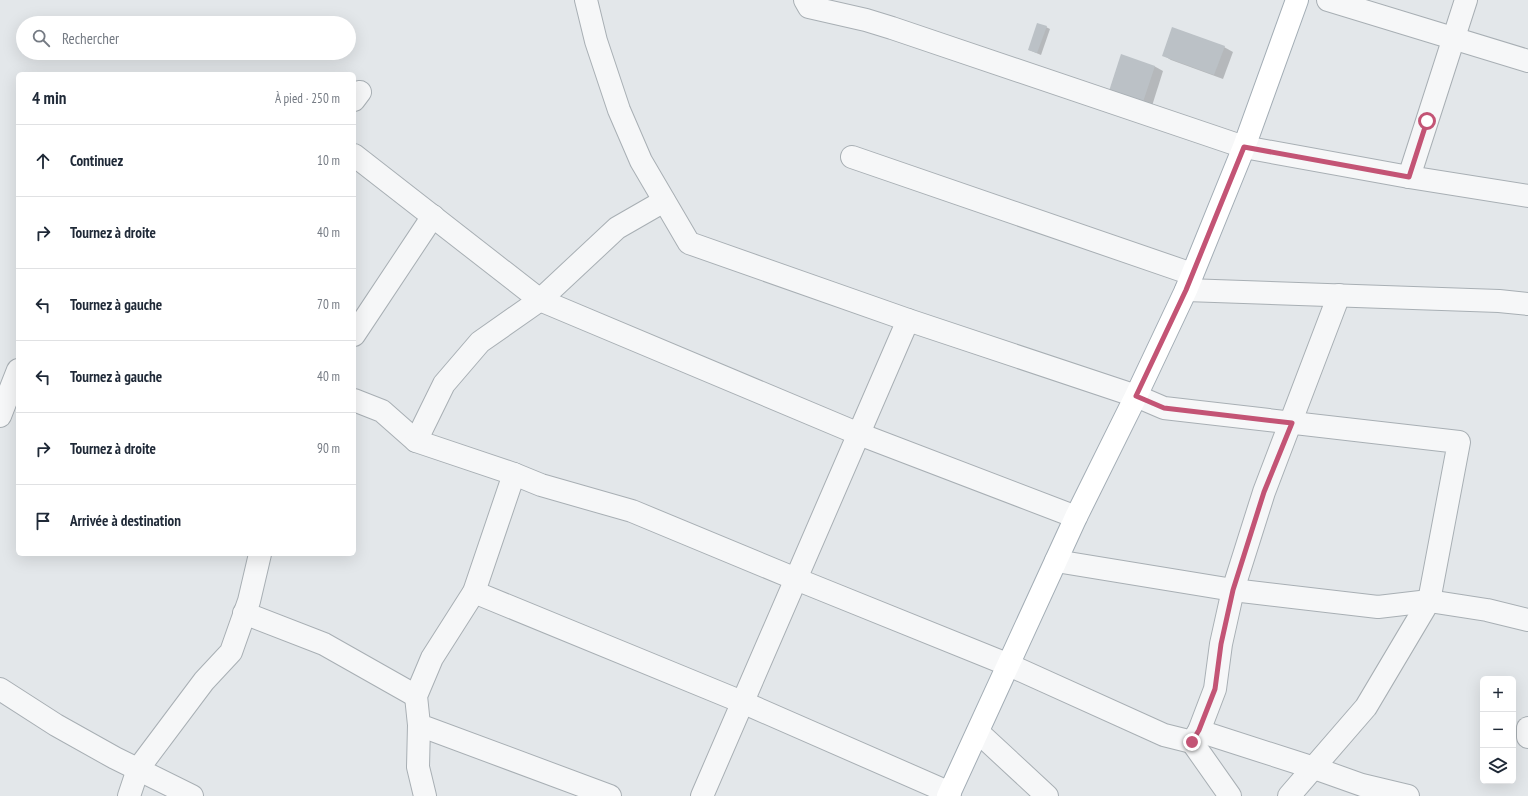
<!DOCTYPE html>
<html lang="fr">
<meta charset="utf-8">
<style>
:root{--surface:#fff;--page:#f2f2f3;--text:#1f2937;--muted:#747a83;--line:#e0e1e3}
body{margin:0;font-family:"PT Sans Narrow",sans-serif;background:var(--page);color:var(--text)}
.controls{position:absolute;right:12px;bottom:12px;display:grid;overflow:hidden;border-radius:6px;box-shadow:0 4px 16px #0002}
.controls button{width:36px;height:36px;display:grid;place-items:center;padding:0;border:0;border-bottom:1px solid var(--line);background:var(--surface);color:var(--text);font:20px sans-serif}
.stop{position:absolute;width:12px;height:12px;margin:-9px;border:3px solid #c35475;border-radius:50%;background:#fff}
.stop.end{background:#c35475;border-color:#fff;box-shadow:0 1px 4px #0008}
.list{margin:0;padding:0;list-style:none}
h2{display:flex;justify-content:space-between;align-items:center;height:52px;margin:0;padding:0 16px;font-size:17px}
h2 small{font-size:13px;font-weight:400;color:var(--muted)}
.list li{display:grid;grid-template-columns:26px 1fr auto;gap:12px;align-items:center;box-sizing:border-box;height:72px;padding:0 16px;border-top:1px solid var(--line)}
.list b{display:block;font-size:15px;white-space:nowrap}
.list em{font-size:13px;font-style:normal;color:var(--muted)}
.icon{flex:none;width:22px;height:22px;fill:none;stroke:currentColor;stroke-width:2;stroke-linecap:round;stroke-linejoin:round}
.map{position:relative;flex:none;width:1528px;height:796px;overflow:hidden}
.search{position:absolute;background:var(--surface);box-shadow:0 4px 16px #0002;left:16px;top:16px;width:340px;height:44px;display:flex;align-items:center;gap:10px;box-sizing:border-box;padding:0 14px;border-radius:22px;color:var(--muted);font-size:15px}
.panel{position:absolute;background:var(--surface);box-shadow:0 4px 16px #0002;left:16px;top:72px;width:340px;height:484px;border-radius:6px}
.map>svg:first-child{display:block}
</style>
<div class="map">
<svg width="1528" height="796" viewBox="0 0 1528 796">
<rect width="100%" height="100%" fill="#e3e7ea"/>
<g fill="#0003">
<polygon points="1046,27 1050,29 1041,55 1029,50"/>
<polygon points="1224,47 1233,52 1223,79 1171,60 1163,55"/>
<polygon points="1154,66 1163,71 1152,106 1118,95"/>
</g>
<g fill="#bbc1c6">
<polygon points="1037,23 1047,26 1037,53 1028,50"/>
<polygon points="1172,27 1225,46 1214,75 1162,56"/>
<polygon points="1121,54 1155,66 1143,102 1109,91"/>
</g>
<g fill="none" stroke-linecap="round" stroke-linejoin="round">
<g stroke="#a8afb4" stroke-width="24">
<g id="street">
<polyline points="586,0 596,41 619,110 641,161 689,243 908,320 1136,396 1164,408 1459,442 1429,601 1366,707 1289,796"/>
<polyline points="805,0 809,7 866,20 892,28 1244,147 1409,177 1528,196"/>
<polyline points="1328,0 1528,61"/>
<polyline points="354,100 360,92"/>
<polyline points="354,155 540,300 859,434 1076,517"/>
<polyline points="852,157 1192,274"/>
<polyline points="1409,177 1466,0"/>
<polyline points="1186,290 1499,301 1528,304"/>
<polyline points="354,335 433,216"/>
<polyline points="354,400 382,411 416,441 514,474 541,485 632,511 796,579 1009,665 1164,735 1192,742 1199,731 1215,689 1221,644 1233,590 1264,492 1339,295"/>
<polyline points="0,416 18,370"/>
<polyline points="416,441 444,384 480,342 540,300 617,228 664,201"/>
<polyline points="514,474 474,592 432,658 416,696 419,725 610,796"/>
<polyline points="1056,561 1233,590 1378,607 1429,601 1487,610 1528,620"/>
<polyline points="474,592 742,702 950,793"/>
<polyline points="244,613 324,644 416,696"/>
<polyline points="0,689 56,725 115,758 192,796"/>
<polyline points="419,725 418,767 425,796"/>
<polyline points="1528,728 1528,737"/>
<polyline points="1199,731 1314,768 1362,785 1408,796"/>
<polyline points="978,732 1047,796"/>
<polyline points="1192,742 1230,796"/>
<polyline points="129,796 138,769 204,681 231,652 249,601 260,554"/>
<polyline points="702,796 908,320"/>
</g>
</g>
<g stroke="#a3adb5" stroke-width="24">
<polyline id="primary" points="948,796 1076,517 1136,396 1186,290 1244,147 1297,0"/>
</g>
<use href="#street" stroke="#f6f7f8" stroke-width="22"/>
<use href="#primary" stroke="#fff" stroke-width="22"/>
</g>
<g fill="none" stroke-linecap="round" stroke-linejoin="round">
<polyline stroke="#c35475" stroke-width="5" points="1192,742 1199,730 1215,689 1221,644 1233,590 1264,492 1292,423 1164,408 1136,396 1186,290 1244,147 1409,177 1427,121"/>
</g>
</svg>
<div class="controls">
<button>+</button>
<button>−</button>
<button><svg class="icon" aria-label="layers" viewBox="0 0 24 24"><path d="M12 4l9 5-9 5-9-5zM3 14l9 5 9-5"/></svg></button>
</div>
<div class="stop" style="left:1427px;top:121px"></div>
<div class="stop end" style="left:1192px;top:742px"></div>
<div class="search"><svg class="icon" aria-label="search" viewBox="0 0 24 24"><circle cx="10" cy="10" r="6"/><path d="M15 15l6 6"/></svg>Rechercher</div>
<section class="panel">
<h2>4 min<small>À pied · 250 m</small></h2>
<ul class="list">
<li><svg class="icon" aria-label="ahead" viewBox="0 0 24 24"><path d="M12 20V5M6 11l6-6 6 6"/></svg><div><b>Continuez</b></div><em>10 m</em></li>
<li><svg class="icon" aria-label="right" viewBox="0 0 24 24"><path d="M7 20v-9h11M14 6l5 5-5 5"/></svg><div><b>Tournez à droite</b></div><em>40 m</em></li>
<li><svg class="icon" aria-label="left" viewBox="0 0 24 24"><path d="M17 20v-9H6M10 6l-5 5 5 5"/></svg><div><b>Tournez à gauche</b></div><em>70 m</em></li>
<li><svg class="icon" aria-label="left" viewBox="0 0 24 24"><path d="M17 20v-9H6M10 6l-5 5 5 5"/></svg><div><b>Tournez à gauche</b></div><em>40 m</em></li>
<li><svg class="icon" aria-label="right" viewBox="0 0 24 24"><path d="M7 20v-9h11M14 6l5 5-5 5"/></svg><div><b>Tournez à droite</b></div><em>90 m</em></li>
<li><svg class="icon" aria-label="arrive" viewBox="0 0 24 24"><path d="M6 21V4h12l-3 4 3 4H6"/></svg><div><b>Arrivée à destination</b></div></li>
</ul>
</section>
</div>
